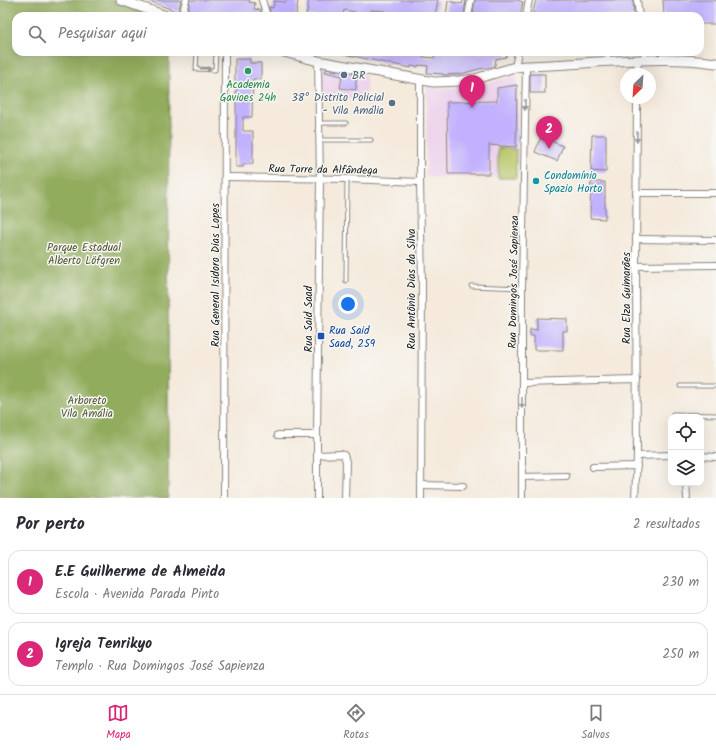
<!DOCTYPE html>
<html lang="pt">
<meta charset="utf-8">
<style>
:root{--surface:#fff;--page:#f2f2f3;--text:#2b2b33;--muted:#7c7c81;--line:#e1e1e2;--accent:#db2777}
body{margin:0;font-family:Kalam,sans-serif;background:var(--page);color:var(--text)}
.controls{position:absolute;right:12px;bottom:12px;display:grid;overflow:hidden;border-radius:8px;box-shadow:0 4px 16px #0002}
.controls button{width:36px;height:36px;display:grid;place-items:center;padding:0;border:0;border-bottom:1px solid var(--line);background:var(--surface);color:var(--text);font:20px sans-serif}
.compass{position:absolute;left:620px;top:68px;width:36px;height:36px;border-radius:50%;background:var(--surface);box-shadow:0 4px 16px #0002;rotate:205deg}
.you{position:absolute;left:348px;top:304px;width:14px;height:14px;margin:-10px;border:3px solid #fff;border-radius:50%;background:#1a73e8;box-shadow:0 0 0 6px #1a73e833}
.badge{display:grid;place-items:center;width:26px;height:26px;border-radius:50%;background:var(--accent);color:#fff;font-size:13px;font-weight:700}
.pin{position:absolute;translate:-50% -33px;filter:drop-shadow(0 1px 2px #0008)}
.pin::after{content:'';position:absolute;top:21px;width:14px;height:12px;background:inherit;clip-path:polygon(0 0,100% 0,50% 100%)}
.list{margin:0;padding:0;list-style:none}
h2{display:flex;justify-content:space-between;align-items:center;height:52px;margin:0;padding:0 16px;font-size:17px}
h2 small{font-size:13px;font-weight:400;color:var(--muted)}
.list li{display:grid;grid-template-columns:26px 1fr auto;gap:12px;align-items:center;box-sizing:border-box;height:64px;margin:0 8px 8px;padding:0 8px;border:1px solid var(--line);border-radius:12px}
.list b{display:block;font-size:15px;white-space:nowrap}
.list p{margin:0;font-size:13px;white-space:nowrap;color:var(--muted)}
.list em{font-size:13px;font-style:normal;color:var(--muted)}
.icon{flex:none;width:22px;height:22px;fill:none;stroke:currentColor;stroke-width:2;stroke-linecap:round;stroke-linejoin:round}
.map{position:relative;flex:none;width:716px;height:498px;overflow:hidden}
.search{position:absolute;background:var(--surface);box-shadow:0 4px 16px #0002;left:12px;right:12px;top:12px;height:44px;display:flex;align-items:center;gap:10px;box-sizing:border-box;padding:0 14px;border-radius:12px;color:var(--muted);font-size:15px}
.sheet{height:196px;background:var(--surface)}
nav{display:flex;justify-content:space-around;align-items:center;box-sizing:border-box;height:56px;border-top:1px solid var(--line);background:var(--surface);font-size:11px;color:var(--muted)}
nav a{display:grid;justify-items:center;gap:2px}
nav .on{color:var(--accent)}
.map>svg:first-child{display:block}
</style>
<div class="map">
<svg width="716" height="498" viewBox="0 0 716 498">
<rect width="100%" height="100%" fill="#f6f6f2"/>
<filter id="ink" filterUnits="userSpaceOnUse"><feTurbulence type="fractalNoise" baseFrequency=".025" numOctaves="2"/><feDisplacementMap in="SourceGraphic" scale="8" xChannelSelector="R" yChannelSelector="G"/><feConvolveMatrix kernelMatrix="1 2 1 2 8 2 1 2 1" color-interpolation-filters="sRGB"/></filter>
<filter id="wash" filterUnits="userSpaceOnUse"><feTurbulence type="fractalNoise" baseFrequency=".012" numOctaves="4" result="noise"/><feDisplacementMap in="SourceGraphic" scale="16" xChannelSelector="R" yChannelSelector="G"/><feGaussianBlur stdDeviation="0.9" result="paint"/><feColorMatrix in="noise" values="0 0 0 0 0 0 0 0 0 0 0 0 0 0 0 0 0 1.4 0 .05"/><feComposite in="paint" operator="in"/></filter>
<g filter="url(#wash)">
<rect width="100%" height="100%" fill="#f5eadc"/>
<g fill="#ecd1eb">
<polygon points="322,66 366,75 366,101 322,96"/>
<polygon points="514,76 516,77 517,79 516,178 426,177 427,87 447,88 473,86"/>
</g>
<polygon fill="#b9c769" stroke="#6a7242" points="498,148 516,149 516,178 498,178"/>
<polygon fill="#92ac5d" stroke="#57643c" points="0,0 112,0 159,16 16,16 16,52 169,52 168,498 0,498"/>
<g id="blocks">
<g fill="#c1b1fe">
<polygon points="147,0 181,0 178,12"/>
<polygon points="190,0 250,0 249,2 255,3 254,9 260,10 262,16 204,16 191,12 190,15 187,14"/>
<polygon points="287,0 298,0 296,16 271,16 269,7 273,8 274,1 286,2"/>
<polygon points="309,0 438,0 435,16 416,16 409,15 409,16 384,16 385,11 371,10 371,14 369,14 369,16 354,16 355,12 344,10 343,16 328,16 322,15 322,16 306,16"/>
<polygon points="463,0 466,0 464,16 446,16 448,1 462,4"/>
<polygon points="475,0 517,0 523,2 520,16 473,16"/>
<polygon points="536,0 633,0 634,16 532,16"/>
<polygon points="663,0 716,0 716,24 700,24 700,16 664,16"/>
<polygon points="344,52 424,52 423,57 434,58 435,52 475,52 482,53 482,52 507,52 506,57 496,59 495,65 494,67 479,69 461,74 443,75 443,74 427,73 428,66 418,65 418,67 411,66 411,68 343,54"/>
<polygon points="235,59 250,59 250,63 261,63 261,79 253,79 252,117 243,117 243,131 253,131 253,164 243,164 243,167 236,167 236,89 235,79"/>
<polygon points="326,69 359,75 358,79 356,78 356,90 340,88 342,76 325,72"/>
<rect x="530" y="74" width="15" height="19"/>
<polygon points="517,85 516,147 489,145 489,174 448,174 447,102 497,101 497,88"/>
<polygon points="592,135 606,135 606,172 591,171"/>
<polygon points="541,137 563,146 557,161 535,152"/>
<polygon points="591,182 605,182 605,219 590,218"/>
<polygon points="537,318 567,319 567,331 563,331 563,350 534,350 534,336 530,336 530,329 537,330"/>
</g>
</g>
</g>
<g filter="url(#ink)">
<use href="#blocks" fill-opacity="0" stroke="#88837c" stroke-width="1"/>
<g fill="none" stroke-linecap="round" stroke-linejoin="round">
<g stroke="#88837c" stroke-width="5">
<g id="lane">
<polyline points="197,52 196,69 215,70 216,52"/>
<polyline points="319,124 324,123 346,123"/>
<polyline points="319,140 371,140"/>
<polyline points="346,281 347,179"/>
<polyline points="471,286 522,288"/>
<polyline points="680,386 716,386"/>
<polyline points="673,414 716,415"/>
</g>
</g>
<g stroke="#88837c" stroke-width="8">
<g id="street">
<polyline points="262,0 267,16"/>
<polyline points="637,0 639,16"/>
<polyline points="182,16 186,0"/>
<polyline points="468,16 471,0"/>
<polyline points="526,16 529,0"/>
<polyline points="644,52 645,59"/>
<polyline points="515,67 518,52"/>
<polyline points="637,74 638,59"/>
<polyline points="420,80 420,182 422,283 421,498"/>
<polyline points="225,177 347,179 420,182"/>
<polyline points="636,193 716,193"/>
<polyline points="636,239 716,240"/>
<polyline points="636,266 716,265"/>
<polyline points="522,383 637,380"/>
<polyline points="278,435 317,435"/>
<polyline points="317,455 341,454 344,455 346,462 345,498"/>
<polyline points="637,456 671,455"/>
<polyline points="701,456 716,457"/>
<polyline points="593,467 637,466"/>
<polyline points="522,477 566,476"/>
<polyline points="686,483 687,498"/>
<polyline points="421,485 463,486"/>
<polyline points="224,498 225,52"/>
<polyline points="317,498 317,435 320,179 318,61"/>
<polyline points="522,498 522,288 526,66"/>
<polyline points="635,498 637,456 636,266 637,98"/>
</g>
</g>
<g stroke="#88837c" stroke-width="11">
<g id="secondary">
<polyline points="121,0 166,16"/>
<path d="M 284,52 L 318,61 L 434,82 L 460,81 L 475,79 L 515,67 L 526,66 C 549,65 573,64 596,62 C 636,60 676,57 716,63"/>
</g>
</g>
<use href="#lane" stroke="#fff" stroke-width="3"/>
<use href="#street" stroke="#fff" stroke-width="6"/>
<use href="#secondary" stroke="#fff" stroke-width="9"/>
</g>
<defs><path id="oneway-solid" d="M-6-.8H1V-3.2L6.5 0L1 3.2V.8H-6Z"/></defs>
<g fill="#999">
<use href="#oneway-solid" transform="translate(206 69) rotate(4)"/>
<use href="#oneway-solid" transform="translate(525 105) rotate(91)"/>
<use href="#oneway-solid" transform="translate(637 137) rotate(91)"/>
<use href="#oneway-solid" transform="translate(522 403) rotate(90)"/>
</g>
</g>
<circle fill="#2e9e5b" stroke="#f6f6f2" stroke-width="1.5" cx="248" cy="71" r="4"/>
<g fill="#5c6f8a" stroke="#f6f6f2" stroke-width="1.5">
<circle cx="344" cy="75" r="4"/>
<circle cx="392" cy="103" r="4"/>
</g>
<circle fill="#0f9aa8" stroke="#f6f6f2" stroke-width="1.5" cx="536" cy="181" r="4"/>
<rect fill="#1a4fb4" stroke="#f6f6f2" stroke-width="1.5" x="317" y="332" width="8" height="8" rx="2"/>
<g text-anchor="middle" stroke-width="3" stroke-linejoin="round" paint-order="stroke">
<g font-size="11" fill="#4e5e75" stroke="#f6f6f2" text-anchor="start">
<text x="352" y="79">BR</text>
<text x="384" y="101" text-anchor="end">38º Distrito Policial<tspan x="384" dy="13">- Vila Amália</tspan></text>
</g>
<g font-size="11" fill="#27864d" stroke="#f6f6f2">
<text x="248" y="88">Academia<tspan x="248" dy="13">Gavioes 24h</tspan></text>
</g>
<g font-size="11" fill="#1c1c1c" stroke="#f6f6f2">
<text transform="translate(323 169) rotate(1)" y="4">Rua Torre da Alfândega</text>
<text transform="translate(215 275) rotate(-90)" y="4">Rua General Isidoro Dias Lopes</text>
<text transform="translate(513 282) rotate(-89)" y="4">Rua Domingos José Sapienza</text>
<text transform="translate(411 289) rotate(-90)" y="4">Rua Antônio Dias da Silva</text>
<text transform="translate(626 298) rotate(-90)" y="4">Rua Elza Guimarães</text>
<text transform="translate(308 319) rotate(-90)" y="4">Rua Said Saad</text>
</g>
<g font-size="11" fill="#0d838f" stroke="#f6f6f2" text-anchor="start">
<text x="544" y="179">Condomínio<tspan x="544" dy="13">Spazio Horto</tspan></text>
</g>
<g font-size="11" fill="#535837" stroke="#f6f6f2">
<text x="84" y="251">Parque Estadual<tspan x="84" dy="13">Alberto Löfgren</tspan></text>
<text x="87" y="404">Arboreto<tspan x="87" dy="13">Vila Amália</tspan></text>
</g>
<g font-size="11" fill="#164399" stroke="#f6f6f2" text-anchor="start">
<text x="329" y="334">Rua Said<tspan x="329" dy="13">Saad, 259</tspan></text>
</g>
</g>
</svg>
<div class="controls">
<button><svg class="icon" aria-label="locate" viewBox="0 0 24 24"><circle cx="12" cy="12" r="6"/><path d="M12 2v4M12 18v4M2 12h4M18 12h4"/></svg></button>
<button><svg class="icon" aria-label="layers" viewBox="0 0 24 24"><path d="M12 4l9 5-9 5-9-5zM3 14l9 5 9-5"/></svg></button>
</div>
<svg class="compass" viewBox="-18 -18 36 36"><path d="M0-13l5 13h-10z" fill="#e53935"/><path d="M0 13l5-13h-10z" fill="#7c7c81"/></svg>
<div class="you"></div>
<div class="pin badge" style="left:472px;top:108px">1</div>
<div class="pin badge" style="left:549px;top:149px">2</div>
<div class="search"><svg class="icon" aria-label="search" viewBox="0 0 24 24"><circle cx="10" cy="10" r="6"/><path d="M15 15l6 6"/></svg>Pesquisar aqui</div>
</div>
<section class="sheet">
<h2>Por perto<small>2 resultados</small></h2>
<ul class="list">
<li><span class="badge">1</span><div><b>E.E Guilherme de Almeida</b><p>Escola · Avenida Parada Pinto</p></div><em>230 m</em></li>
<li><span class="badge">2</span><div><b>Igreja Tenrikyo</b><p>Templo · Rua Domingos José Sapienza</p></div><em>250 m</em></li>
</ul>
</section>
<nav>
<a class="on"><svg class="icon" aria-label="map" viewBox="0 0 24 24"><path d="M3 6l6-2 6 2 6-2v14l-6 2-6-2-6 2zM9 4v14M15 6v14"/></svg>Mapa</a>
<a><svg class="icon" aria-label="directions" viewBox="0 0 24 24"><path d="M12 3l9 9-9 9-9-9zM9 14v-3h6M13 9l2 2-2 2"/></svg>Rotas</a>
<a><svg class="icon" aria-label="saved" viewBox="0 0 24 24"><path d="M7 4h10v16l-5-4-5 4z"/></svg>Salvos</a>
</nav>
